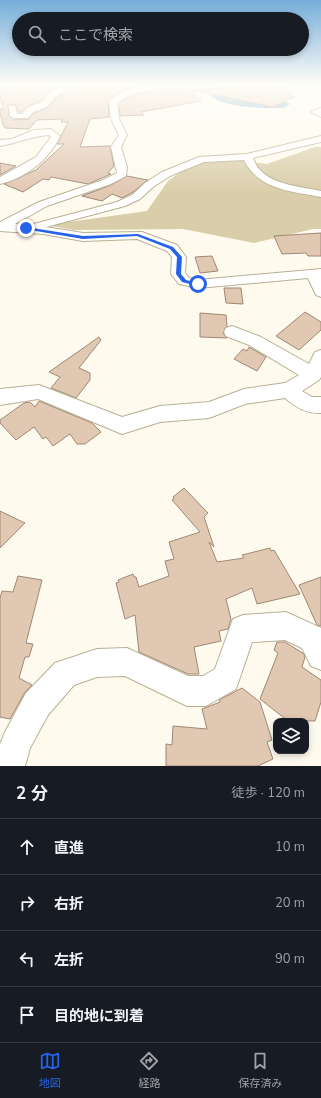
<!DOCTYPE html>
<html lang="ja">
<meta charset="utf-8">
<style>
:root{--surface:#171b24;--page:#20242c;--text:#f1f3f6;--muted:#9ea1a6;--line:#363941;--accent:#2563eb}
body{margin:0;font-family:"Nunito Sans","Noto Sans JP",sans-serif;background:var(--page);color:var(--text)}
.controls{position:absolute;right:12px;bottom:12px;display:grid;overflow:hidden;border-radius:8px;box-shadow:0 2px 6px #0003}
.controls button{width:36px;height:36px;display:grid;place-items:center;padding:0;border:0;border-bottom:1px solid var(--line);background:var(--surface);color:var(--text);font:20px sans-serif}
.stop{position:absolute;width:12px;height:12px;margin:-9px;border:3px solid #2563eb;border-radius:50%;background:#fff}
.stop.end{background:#2563eb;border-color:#fff;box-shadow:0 1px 4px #0008}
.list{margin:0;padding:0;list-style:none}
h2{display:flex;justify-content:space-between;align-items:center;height:52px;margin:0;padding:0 16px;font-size:17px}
h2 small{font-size:13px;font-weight:400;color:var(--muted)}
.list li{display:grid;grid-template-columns:26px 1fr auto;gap:12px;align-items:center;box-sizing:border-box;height:56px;padding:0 16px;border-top:1px solid var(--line)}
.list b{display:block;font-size:15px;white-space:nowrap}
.list em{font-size:13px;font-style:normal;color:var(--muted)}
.icon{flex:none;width:22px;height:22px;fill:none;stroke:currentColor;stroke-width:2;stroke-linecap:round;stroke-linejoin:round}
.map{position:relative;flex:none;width:321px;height:766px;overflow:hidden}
.search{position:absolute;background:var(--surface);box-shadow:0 2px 6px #0003;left:12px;right:12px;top:12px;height:44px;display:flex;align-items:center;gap:10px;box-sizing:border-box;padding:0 14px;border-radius:22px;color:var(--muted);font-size:15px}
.sheet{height:276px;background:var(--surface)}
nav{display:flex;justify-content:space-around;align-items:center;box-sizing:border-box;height:56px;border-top:1px solid var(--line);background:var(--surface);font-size:11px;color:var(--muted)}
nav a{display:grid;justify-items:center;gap:2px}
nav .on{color:var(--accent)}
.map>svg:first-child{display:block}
</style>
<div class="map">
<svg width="321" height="766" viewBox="0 0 321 766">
<rect width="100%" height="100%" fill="#fefaee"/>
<polygon fill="#daceaa" points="315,147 321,147 321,229 313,229 254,243 183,229 74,230 47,225 147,211 168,181 197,160 225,159 267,164"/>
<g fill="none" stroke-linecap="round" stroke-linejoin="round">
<path fill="#69a2c6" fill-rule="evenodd" d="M 210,84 L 222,84 L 223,86 L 220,91 C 226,94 231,96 238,98 C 248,100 286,98 290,104 L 284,108 C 265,108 219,109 207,92 L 211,86 Z"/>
</g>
<g fill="#e1c8b3" stroke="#9f8874">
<polygon points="19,84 62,84 48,92 41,101 26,107 22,112 18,112 16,105 8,105 9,116 14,120 29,119 34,113 49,107 56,98 76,84 144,84 125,89 108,101 109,117 90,119 80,147 110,146 114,166 108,173 111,174 88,184 51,177 49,180 43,179 23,192 4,184 36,170 64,144 57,144 68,122 61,122 62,119 37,120 29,129 5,128 6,127 4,127 0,113 0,109 4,108 0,98 0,89"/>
<polygon points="236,84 280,84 295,97 272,107 193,90 225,89"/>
<polygon points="164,90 190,90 201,101 141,112 144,115 120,116 119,104 128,98 139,94"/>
<polygon points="0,163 16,166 0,175"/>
<polygon points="127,176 148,180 133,192 122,198 112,194 102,201 82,196 111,185"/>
<polygon points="321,233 321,256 308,256 306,253 282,254 274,236"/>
<polygon points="212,256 218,271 200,273 195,257"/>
<polygon points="224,288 241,288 243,304 226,303"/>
<polygon points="305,312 321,322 321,330 299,350 276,336"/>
<polygon points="200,313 226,315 227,326 223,333 227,338 200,337"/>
<polygon points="99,337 101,340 79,368 90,373 90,380 76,398 51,388 60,377 49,372"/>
<polygon points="249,347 266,357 257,371 234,359 243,349 247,351"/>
<polygon points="39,401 92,423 101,432 85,444 77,444 70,434 53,446 46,437 43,439 34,427 16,440 0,423 0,420 24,403 30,402 35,407"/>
<polygon points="184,488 208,513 204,517 214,547 209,542 217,562 244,558 242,555 270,548 271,551 274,550 300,594 257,604 252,588 226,599 231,619 228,629 219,631 221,641 194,647 199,674 188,674 139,652 135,615 125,619 116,583 119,582 118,580 133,574 134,577 136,577 139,587 169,576 165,561 174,559 169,542 200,532 172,500 174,499 173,497"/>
<polygon points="0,511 25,523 0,548"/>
<polygon points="18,576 42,580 26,643 33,644 29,657 25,657 19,678 32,685 25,692 10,719 0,717 0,598 2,591 13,592"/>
<polygon points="321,577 321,626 317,625 299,585"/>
<polygon points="277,642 285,642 304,654 305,657 302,667 321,680 321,702 315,721 288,721 260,699 278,653 274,650"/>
<polygon points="242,688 260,702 272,740 267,742 273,759 258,766 166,766 166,744 172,745 173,726 207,729 202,709 220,702 219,700"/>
</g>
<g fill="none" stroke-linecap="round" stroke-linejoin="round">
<g stroke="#b9b094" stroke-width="2">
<g id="street">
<polygon points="66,84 75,84 55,97 48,106 33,112 28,118 14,118 10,116 9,106 15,106 17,114 23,114 27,108 42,102 49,93"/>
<path d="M 235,84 C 230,88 221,87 214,88 C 182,90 144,82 117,103 L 119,119 L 127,135 L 121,147 L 127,167 L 126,176 L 111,184 L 47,206 L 15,224 L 30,225 L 117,202 L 132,195 L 145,183 L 162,172 L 199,157 L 247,154 L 321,136 L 321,142 L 253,158 C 255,162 256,166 259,169 C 273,185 302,187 321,191 L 321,197 C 291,191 259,190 244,160 L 204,162 L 170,176 L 153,187 L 140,199 L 125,206 L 46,227 L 83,233 L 142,232 L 177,245 L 186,257 L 185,273 L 189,278 L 198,280 L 321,269 L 321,297 L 316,295 L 308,278 L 198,288 L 179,284 L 171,274 L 172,257 L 167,251 L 137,239 L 83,241 L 43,234 L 0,231 L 0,222 L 39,202 L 103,180 L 117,173 L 111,147 L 119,135 L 111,119 L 109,102 C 128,81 160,85 186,85 C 202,85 219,84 235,84 Z"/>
<polygon points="321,108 321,117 311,112"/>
<path d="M 51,129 L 60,136 C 49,160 26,178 0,184 L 0,177 L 36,157 L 51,137 L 49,135 C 32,136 17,143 0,146 L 0,140 L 12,139 L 34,130 Z"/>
<path d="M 232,326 L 261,337 L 309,364 L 315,352 L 321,350 L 321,377 L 319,380 L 302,391 L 312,397 L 321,397 L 321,413 C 307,414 295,407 285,398 L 245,404 L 209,418 L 160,422 L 122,434 L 38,399 L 0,405 L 0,389 L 39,385 L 122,417 L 160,406 L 209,402 L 244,389 L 285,383 L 299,375 L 249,345 L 226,336 L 224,332 L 226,328 Z"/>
<polygon points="286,612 321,628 321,670 311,666 302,648 285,640 252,642 236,689 206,706 187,706 125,676 97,677 74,685 48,715 30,748 25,766 0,766 0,744 5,732 26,693 55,663 97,649 127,648 188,676 203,676 215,669 233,619 243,615"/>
</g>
</g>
<polyline stroke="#a9a599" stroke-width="1" stroke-dasharray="1.5 1" stroke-linecap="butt" points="239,90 263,98"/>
<use href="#street" fill="#fff" fill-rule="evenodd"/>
</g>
<linearGradient id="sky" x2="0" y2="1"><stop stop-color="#75adda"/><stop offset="0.44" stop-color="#fffdf7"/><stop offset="1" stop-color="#fffdf7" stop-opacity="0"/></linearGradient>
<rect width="321" height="192" fill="url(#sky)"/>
<polygon fill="#2563eb" points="26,227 83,236 138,234 173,247 182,257 181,274 186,280 201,284 198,286 182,282 176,274 177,257 170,249 137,236 83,239 24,229"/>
</svg>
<div class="controls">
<button><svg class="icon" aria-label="layers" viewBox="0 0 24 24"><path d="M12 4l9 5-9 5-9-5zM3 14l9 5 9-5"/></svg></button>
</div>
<div class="stop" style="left:198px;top:284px"></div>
<div class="stop end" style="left:26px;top:228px"></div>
<div class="search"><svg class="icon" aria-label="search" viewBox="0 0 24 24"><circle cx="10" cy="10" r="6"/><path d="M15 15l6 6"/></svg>ここで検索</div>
</div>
<section class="sheet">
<h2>2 分<small>徒歩 · 120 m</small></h2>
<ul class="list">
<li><svg class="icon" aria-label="ahead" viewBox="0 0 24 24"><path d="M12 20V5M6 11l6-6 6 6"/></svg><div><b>直進</b></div><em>10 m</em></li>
<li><svg class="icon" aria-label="right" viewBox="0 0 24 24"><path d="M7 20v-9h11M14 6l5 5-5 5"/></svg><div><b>右折</b></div><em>20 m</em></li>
<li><svg class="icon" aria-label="left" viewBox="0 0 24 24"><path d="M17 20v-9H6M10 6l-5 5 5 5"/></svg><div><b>左折</b></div><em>90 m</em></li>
<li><svg class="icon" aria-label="arrive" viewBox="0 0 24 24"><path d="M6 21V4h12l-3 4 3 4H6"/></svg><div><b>目的地に到着</b></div></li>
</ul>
</section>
<nav>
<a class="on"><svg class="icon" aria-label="map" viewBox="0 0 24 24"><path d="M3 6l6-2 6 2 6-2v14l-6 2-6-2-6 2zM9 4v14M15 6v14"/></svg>地図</a>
<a><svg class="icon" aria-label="directions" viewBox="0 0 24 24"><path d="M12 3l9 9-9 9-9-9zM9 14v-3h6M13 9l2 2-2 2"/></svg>経路</a>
<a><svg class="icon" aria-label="saved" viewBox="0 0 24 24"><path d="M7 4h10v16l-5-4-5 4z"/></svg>保存済み</a>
</nav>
